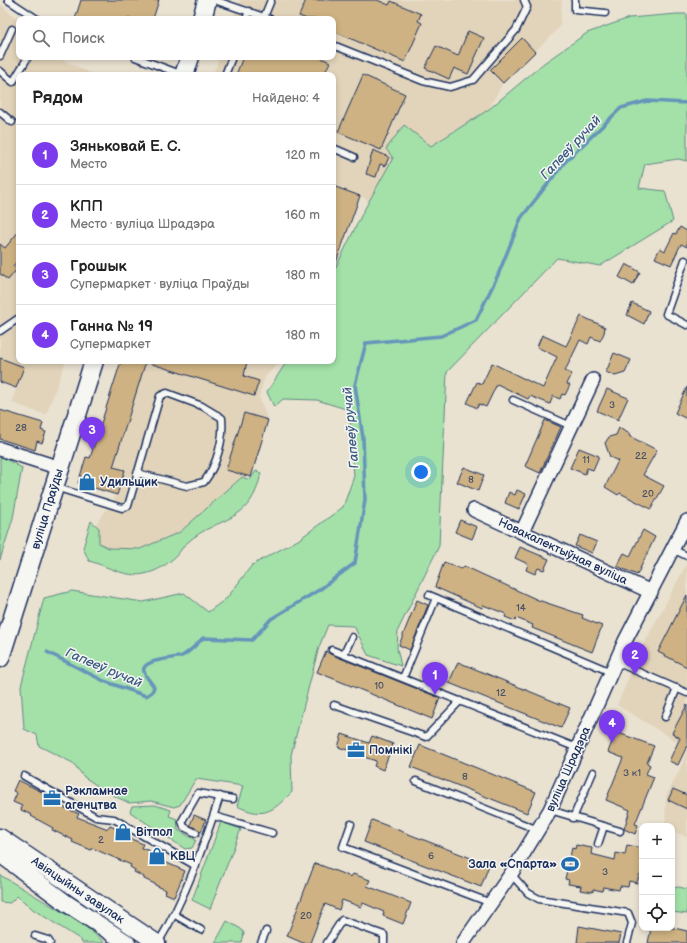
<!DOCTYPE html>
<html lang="ru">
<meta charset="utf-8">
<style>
:root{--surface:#fff;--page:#f6f6f6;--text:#222;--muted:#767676;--line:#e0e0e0;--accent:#7c3aed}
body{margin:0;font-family:"Balsamiq Sans",sans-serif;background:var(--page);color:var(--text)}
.controls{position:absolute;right:12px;bottom:12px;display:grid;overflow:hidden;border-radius:8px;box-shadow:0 2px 6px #0003}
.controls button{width:36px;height:36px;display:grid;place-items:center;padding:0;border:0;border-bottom:1px solid var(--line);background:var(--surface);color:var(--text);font:20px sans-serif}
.you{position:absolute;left:421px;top:472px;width:14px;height:14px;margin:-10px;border:3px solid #fff;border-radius:50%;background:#1a73e8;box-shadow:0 0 0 6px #1a73e833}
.badge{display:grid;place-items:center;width:26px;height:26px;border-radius:50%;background:var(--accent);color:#fff;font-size:13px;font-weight:700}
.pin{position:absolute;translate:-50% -33px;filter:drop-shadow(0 1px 2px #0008)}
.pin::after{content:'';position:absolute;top:21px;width:14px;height:12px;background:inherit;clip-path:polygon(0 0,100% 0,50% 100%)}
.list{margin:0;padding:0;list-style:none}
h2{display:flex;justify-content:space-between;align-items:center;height:52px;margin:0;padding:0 16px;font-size:17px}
h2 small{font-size:13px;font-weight:400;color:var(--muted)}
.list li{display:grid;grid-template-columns:26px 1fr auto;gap:12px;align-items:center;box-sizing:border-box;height:60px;padding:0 16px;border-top:1px solid var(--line)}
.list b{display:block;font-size:15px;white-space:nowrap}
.list p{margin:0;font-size:13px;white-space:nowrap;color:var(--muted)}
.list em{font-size:13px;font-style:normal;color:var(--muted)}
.icon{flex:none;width:22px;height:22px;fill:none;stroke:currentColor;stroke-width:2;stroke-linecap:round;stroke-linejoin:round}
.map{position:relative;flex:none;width:687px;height:943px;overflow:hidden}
.search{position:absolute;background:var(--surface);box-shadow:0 2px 6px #0003;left:16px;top:16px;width:320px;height:44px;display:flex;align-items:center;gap:10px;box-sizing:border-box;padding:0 14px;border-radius:8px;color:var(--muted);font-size:15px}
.panel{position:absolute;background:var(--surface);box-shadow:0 2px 6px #0003;left:16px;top:72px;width:320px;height:292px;border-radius:8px}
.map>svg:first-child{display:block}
</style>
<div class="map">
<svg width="687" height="943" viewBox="0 0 687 943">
<rect width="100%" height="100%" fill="#eae2d1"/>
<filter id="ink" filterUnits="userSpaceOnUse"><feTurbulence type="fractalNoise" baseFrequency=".025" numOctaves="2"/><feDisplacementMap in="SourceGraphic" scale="8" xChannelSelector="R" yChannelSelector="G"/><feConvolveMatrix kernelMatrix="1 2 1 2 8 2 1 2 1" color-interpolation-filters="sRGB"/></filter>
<g filter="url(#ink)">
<g fill="#e2d4ba">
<polygon points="240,0 562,0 560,27 503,83 488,110 431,146 404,126 393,158 369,201 360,196 333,268 333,75 213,75 219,57 333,57 333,19 232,19"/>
<polygon points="0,4 19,21 19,57 57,57 95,75 19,75 19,361 66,361 46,415 12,403 16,388 0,382"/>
<polygon points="121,361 281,361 265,377 259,397 268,420 251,477 242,477 180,532 140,549 109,548 99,543 99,528 96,524 117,495 78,483 90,458"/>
<polygon points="687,563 687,748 617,705 640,651"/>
<polygon points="687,750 687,837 672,831 672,826 665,826 666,796 681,767"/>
</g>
<g fill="#a3e1a8" stroke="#5f8883">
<path d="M 677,14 L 687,14 L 687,161 L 678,159 L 645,164 L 639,188 L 665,191 L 673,221 L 600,266 L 557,258 L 447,372 L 439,546 L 398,630 L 397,648 L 401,666 L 368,655 L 354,626 L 328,625 L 319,647 L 291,755 L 292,792 C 272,812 264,819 237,806 L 243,786 L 196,779 L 180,805 L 174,807 L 151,801 L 129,803 L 110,794 L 84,777 L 73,763 L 39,746 L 37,735 L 24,729 L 21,686 L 44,598 L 72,591 L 143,602 L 184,593 L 208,612 L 227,598 L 252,565 L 298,540 L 343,507 L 354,476 L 349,410 L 317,400 L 283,399 L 274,407 L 267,392 L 287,361 L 333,361 L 333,273 L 363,212 L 393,158 L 386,149 L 404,125 L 431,146 L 488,110 L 544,63 L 587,33 L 629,18 Z"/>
<polygon points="0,456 22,468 13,518 0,560"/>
<path d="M 256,471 L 261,473 C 251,525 219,515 188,542 C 183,546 180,552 176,556 C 168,564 156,572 144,574 C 126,578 107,566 89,561 L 83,548 L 91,521 L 99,528 L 99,543 L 109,548 L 140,549 L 180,532 L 242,477 L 250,480 Z"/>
<polygon points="155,805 171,810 169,816 177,819 178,830 196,840 192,848 185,849 130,812 132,806"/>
<polygon points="221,822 241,829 210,909 192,900"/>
<polygon points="0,875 84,925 105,943 82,943 81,940 34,910 17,896 10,903 0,902"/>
<polygon points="679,887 687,889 687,914 672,912 672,888"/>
<polygon points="227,921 241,929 244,933 242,943 215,943"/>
</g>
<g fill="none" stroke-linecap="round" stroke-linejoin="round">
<path stroke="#6595ba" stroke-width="3.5" d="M 47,652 L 104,681 L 146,696 L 152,692 L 154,687 C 151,682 147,679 145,674 C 136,659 175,659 182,656 C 189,653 197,644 203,638 L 252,640 L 271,619 L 319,590 L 355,563 L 365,500 L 363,438 L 355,385 L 366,343 L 441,336 L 476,320 L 498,275 L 521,218 L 565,162 L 621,108 L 647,101 L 687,103"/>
</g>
<g fill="#ceb283" stroke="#1b2f5e">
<polygon points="81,0 159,0 153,19 75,19"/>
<polygon points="306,0 377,0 389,5 391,1 421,14 418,21 422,23 405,62 333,31 333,19 307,19 299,16"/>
<polygon points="468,31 484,38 468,74 454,68 449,79 425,68 436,46 458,56"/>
<polygon points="522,38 535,52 503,83 490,70"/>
<polygon points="243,57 319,57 330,62 324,75 236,75"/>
<polygon points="363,75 405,94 381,150 338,132"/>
<polygon points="373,150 389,157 385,166 380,164 376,177 366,174"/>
<polygon points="333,186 360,196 334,268 333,267"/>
<polygon points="680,227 687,231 687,247 681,244 671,265 655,258 660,248 665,251 674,233 676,234"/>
<polygon points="19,231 19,259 13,266 17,269 8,280 0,274 0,244 5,248"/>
<polygon points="626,264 640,272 633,285 619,277"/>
<polygon points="632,303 649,311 644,324 627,315"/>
<polygon points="581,316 605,327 604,333 600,341 591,337 588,344 580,340 565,371 572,374 567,384 570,385 565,395 562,394 560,399 553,396 550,404 530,396 528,399 497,384 486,407 479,404 477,408 467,403 477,382 482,384 492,363 543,388 557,357 537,347 542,335 566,346"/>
<polygon points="614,353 631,360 625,373 615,376 606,372"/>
<polygon points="0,358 24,367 16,388 0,382"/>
<polygon points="121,361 146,361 113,467 125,470 117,495 78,483 86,457 90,458"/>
<polygon points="150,361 247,361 244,376 259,381 254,396 149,363"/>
<polygon points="687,387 687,419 675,413"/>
<polygon points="607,389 628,398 618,420 597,411"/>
<polygon points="0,410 43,423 41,430 46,432 42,443 37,441 35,450 0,439"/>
<polygon points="244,413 268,420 251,477 226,470"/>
<polygon points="545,420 561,427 540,473 525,466"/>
<polygon points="619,428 630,434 629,436 657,450 643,475 664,486 651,509 620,493 618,495 605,487 618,461 610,457 605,443 609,437 616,435"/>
<polygon points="579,448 599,456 593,470 587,468 585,474 570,468"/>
<polygon points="464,467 484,475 478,491 457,482"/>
<polygon points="517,490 526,494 519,509 505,503 509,492 515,495"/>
<polygon points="460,520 477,527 472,539 455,532"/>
<polygon points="643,530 655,537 637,575 617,566 624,553 630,556"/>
<polygon points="580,535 597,542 592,553 575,546"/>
<polygon points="520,547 549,559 544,570 538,568 535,574 526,570 528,564 515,558"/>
<polygon points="444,562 462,569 464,566 538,600 583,615 582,618 602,626 592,652 532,628 533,625 516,618 515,621 505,617 506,614 483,605 482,608 435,587"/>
<polygon points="687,595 687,667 658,652"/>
<polygon points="417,600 428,605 410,650 399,645"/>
<polygon points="326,651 330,654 440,698 432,719 317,672"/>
<polygon points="458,662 570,708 561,728 449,683"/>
<polygon points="687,705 687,746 678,765 669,761 680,738 672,733"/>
<polygon points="616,732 654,746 647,763 650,765 646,774 654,777 635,824 638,825 635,834 624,829 630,810 606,800 623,758 608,752"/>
<polygon points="342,734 369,743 372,736 393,744 383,770 374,766 376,761 364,757 364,755 338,747"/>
<polygon points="420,745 536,792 527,813 411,767"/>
<polygon points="18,780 58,800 56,804 79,814 77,817 108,829 110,826 131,835 129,838 143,844 141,848 150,851 149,853 159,858 158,859 185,871 174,897 165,893 166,890 155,885 155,884 144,879 144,877 134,872 135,870 130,867 131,865 92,848 91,850 72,842 73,840 52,830 53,828 31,816 32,815 21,810 22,806 13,802 17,793 13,791"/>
<polygon points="673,789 687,795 687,809 668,800"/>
<polygon points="194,815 206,820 201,832 190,825"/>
<polygon points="372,820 489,865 481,887 364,842"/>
<polygon points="576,845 592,848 591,854 615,860 616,853 625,855 627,845 642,848 642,876 639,875 637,883 629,881 628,887 620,886 619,890 603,887 602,891 593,889 593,892 580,890 581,886 568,884 569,880 565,879 572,848 575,849"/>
<polygon points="315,863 351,877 353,874 370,880 367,886 411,903 403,924 383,916 384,912 363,903 361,907 342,900 339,910 325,904 310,943 303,943 287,936"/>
<polygon points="579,926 621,934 619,943 577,943"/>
<polygon points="651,928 674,928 687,931 687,943 648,943"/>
</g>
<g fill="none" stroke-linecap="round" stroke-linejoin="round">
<g stroke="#1b2f5e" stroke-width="9">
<g id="service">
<polyline points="8,0 37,19"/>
<polyline points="214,0 270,19"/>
<polyline points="575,0 575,10 605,13"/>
<polyline points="264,17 271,0"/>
<polyline points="246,19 249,11"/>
<polyline points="333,45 423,81 450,87 473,80 516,30 527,7 524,0"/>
<polyline points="0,56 12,29"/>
<polyline points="135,57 183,75"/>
<polyline points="0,71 13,82 28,57"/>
<polyline points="225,75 232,57"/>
<polyline points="0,112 12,122"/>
<polyline points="333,148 354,157"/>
<polyline points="685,260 666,314 687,325"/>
<polyline points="0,331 19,318"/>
<polyline points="513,400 571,426"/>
<path d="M 55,487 L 122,508 L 128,506 L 160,396 L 167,393 L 202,406 L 222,418 C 224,439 217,465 204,482 L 187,486 L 137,473"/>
<polyline points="672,549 687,556"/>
<polyline points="429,595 611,672"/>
<polyline points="332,650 577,748"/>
<polyline points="344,654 352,637"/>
<polyline points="616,662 687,693"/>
<polyline points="403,678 436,598"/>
<polyline points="334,705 426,737 460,701"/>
<polyline points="665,717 677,688"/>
<polyline points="24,776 96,817 114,819 196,866"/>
<polyline points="416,781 538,830"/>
<polyline points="550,810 620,831"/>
<polyline points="214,816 272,833"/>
<polyline points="573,818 593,772"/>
<polyline points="351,824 343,847 491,903"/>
<polyline points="196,833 184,827 182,821 198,793 233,799"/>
<polyline points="598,844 604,826"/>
<polyline points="511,874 528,893 539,899 628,913 632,923 627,943"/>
<polyline points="175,915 201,930"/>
<polyline points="35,936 48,940 50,943"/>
<path d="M 158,943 C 186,897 203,847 220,796"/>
<polyline points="261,943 266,931"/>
<polyline points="327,943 342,920 384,935 384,943"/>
</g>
</g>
<g stroke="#1b2f5e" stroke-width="16">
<g id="minor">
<polyline points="0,449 60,468"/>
<polyline points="474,510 651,592"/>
<polyline points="522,532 593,380"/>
<polyline points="463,943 511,874 550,810 625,641 687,521"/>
</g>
</g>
<g stroke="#1b2f5e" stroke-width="19">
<g id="tertiary">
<polyline points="0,837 157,943"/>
<polyline points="0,854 66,903 127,943"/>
</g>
</g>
<g stroke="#1b2f5e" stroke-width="21">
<g id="secondary">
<polyline points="202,19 207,0"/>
<polyline points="184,75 190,57"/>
<polyline points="0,658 94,361"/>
</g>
</g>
<use href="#service" stroke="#f6f6f2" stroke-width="6"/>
<use href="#minor" stroke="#f6f6f2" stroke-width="13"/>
<use href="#tertiary" stroke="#f6f6f2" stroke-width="16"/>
<use href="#secondary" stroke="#f6f6f2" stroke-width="18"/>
</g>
</g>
<defs>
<g id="shop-bare" transform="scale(1.38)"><path d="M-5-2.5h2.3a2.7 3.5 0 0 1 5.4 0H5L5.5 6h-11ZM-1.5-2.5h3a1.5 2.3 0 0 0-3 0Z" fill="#1f6fb2" stroke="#f6f6f2" stroke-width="2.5" paint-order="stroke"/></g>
<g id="office-bare" transform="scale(1.38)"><path d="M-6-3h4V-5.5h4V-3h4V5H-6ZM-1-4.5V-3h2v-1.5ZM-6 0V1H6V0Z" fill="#1f6fb2" stroke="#f6f6f2" stroke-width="2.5" paint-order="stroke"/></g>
<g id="stadium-bare" transform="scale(1.38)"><path d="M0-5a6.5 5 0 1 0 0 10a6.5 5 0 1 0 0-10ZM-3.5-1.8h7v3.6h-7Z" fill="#1f6fb2" stroke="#f6f6f2" stroke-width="2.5" paint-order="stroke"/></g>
</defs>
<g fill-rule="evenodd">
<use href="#shop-bare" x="87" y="482"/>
<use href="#office-bare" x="356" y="750"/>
<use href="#office-bare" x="52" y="798"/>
<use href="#shop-bare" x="123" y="832"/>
<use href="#shop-bare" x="157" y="856"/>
<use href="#stadium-bare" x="570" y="864"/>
</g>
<g text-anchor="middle" stroke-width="3" stroke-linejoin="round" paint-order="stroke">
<g font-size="10" fill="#485067">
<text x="612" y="408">3</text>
<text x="21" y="431">28</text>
<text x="641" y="459">22</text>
<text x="586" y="463">11</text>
<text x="471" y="483">8</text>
<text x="648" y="497">20</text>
<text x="521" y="611">14</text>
<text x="379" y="689">10</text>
<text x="501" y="696">12</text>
<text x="632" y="776">3 к1</text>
<text x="465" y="780">8</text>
<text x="101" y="843">2</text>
<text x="431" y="859">6</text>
<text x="605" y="875">3</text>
<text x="306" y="919">20</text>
</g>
<g font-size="12" font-weight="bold" fill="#1b2f5e" stroke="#f6f6f2" text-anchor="start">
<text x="100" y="486">Удильщик</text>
<text x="369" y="754">Помнікі</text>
<text x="65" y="795">Рэкламнае<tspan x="65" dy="14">агенцтва</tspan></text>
<text x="136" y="836">Вітпол</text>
<text x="170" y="860">КВЦ</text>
<text x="557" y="868" text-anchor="end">Зала «Спарта»</text>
</g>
<g font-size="12" fill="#1b2f5e" stroke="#f6f6f2">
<text transform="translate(47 509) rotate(-73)" y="4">вуліца Праўды</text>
<text transform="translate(563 551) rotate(25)" y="4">Новакалектыўная вуліца</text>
<text transform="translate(568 769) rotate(-66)" y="4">вуліца Шрадэра</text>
<text transform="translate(78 890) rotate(34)" y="4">Авіяцыйны завулак</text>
</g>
<g font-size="13" font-style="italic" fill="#3a5a84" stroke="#f6f6f2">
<text transform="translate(570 147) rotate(-47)" y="5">Гапееў ручай</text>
<text transform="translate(350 428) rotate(-95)" y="5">Гапееў ручай</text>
<text transform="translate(104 667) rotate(23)" y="5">Гапееў ручай</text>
</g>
</g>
</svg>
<div class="controls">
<button>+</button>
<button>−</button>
<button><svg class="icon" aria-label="locate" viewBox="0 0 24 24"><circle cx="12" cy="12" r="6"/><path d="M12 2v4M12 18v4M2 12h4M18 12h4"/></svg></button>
</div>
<div class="you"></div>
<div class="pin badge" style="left:435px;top:695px">1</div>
<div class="pin badge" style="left:635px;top:675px">2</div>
<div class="pin badge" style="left:92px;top:450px">3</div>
<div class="pin badge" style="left:612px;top:743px">4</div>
<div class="search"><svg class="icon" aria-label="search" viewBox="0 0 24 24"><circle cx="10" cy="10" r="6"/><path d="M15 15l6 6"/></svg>Поиск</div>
<section class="panel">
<h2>Рядом<small>Найдено: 4</small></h2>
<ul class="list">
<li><span class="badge">1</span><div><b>Зяньковай Е. С.</b><p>Место</p></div><em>120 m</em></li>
<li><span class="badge">2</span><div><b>КПП</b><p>Место · вуліца Шрадэра</p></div><em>160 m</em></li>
<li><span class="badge">3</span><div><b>Грошык</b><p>Супермаркет · вуліца Праўды</p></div><em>180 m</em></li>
<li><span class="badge">4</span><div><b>Ганна № 19</b><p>Супермаркет</p></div><em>180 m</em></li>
</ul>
</section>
</div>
